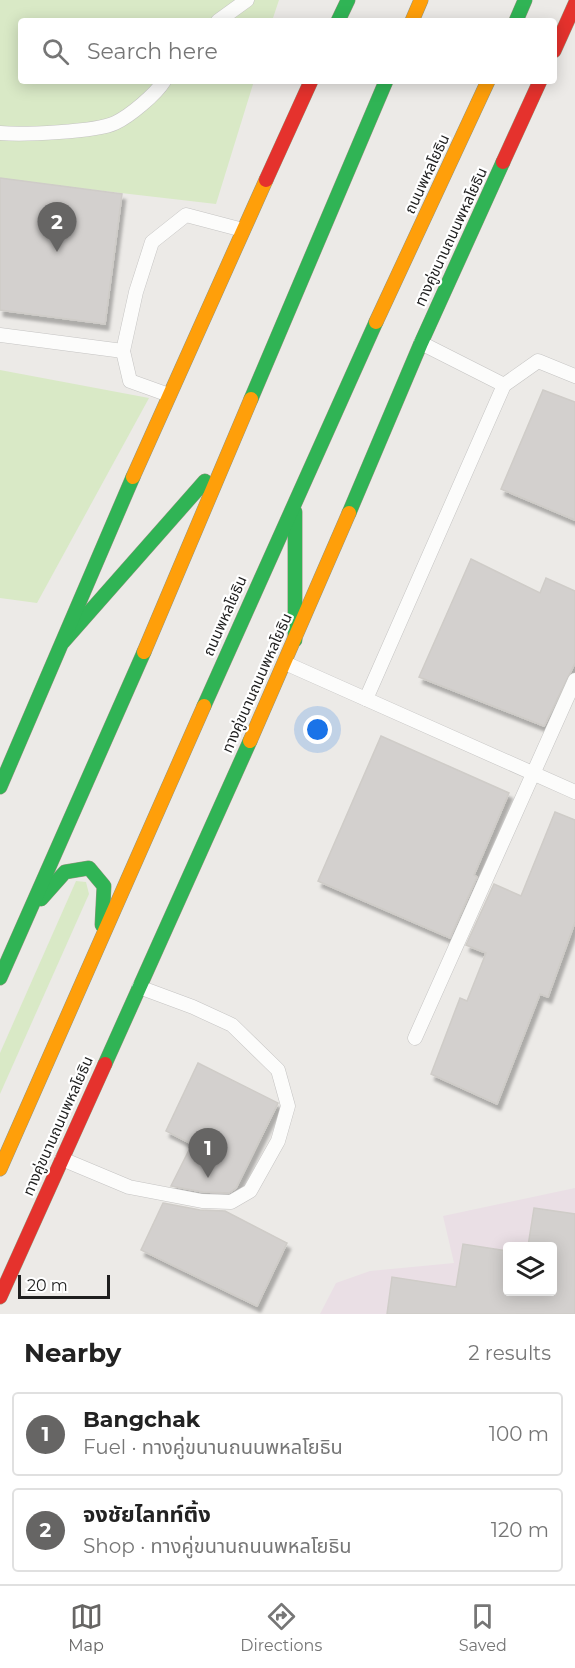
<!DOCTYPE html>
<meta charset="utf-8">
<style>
:root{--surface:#fff;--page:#f6f6f6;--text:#222;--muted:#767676;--line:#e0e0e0;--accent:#666564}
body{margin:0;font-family:Montserrat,"Noto Sans Thai",sans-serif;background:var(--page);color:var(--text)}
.controls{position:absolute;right:18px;bottom:18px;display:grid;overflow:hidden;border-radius:6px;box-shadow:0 3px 15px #0003}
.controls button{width:54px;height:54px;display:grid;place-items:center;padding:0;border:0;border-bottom:2px solid var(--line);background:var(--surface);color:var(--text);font:30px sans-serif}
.scale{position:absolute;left:18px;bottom:15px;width:92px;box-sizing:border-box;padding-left:6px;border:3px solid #1e1e1e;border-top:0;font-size:16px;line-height:21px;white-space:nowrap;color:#1e1e1e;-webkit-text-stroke:4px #fff;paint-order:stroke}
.you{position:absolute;left:318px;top:730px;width:21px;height:21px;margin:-15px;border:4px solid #fff;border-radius:50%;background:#1a73e8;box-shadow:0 0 0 9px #1a73e833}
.badge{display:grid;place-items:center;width:39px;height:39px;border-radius:50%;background:var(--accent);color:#fff;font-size:20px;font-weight:700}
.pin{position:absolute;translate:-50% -50px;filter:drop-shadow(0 2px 3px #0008)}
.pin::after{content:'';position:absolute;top:32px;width:21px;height:18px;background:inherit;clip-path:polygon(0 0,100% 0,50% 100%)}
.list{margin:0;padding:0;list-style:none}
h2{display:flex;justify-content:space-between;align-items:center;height:78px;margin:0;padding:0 24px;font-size:26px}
h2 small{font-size:20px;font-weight:400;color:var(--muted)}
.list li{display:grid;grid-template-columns:39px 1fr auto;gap:18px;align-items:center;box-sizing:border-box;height:84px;margin:0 12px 12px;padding:0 12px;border:2px solid var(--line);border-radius:6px}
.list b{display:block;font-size:22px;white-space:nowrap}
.list p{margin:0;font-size:20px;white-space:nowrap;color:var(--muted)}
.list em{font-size:20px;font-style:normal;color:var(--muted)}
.icon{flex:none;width:33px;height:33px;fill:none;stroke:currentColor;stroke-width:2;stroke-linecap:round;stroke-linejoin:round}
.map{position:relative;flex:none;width:575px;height:1314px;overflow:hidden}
.search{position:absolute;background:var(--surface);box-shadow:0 3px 15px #0003;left:18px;right:18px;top:18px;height:66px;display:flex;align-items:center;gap:15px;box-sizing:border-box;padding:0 21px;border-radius:6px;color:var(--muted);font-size:22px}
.sheet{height:270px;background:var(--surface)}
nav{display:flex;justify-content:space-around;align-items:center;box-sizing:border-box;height:84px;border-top:2px solid var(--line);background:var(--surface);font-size:16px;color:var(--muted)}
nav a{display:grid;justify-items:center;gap:3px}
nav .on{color:var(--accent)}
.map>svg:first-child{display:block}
</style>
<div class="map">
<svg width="575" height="1314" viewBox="0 0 575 1314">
<defs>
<filter id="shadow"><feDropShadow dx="3.5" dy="6" stdDeviation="1.5" flood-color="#0004"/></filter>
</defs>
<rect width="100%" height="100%" fill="#eceae7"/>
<path fill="#eadfe5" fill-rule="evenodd" d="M 575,1188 L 575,1314 L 320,1314 L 336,1283 L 370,1271 L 454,1263 L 443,1216 ZM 508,1246 L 552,1246 L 552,1292 L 508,1292 Z"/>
<g fill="#d9e9c6">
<polygon points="0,0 279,0 272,21 21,21 21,81 254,81 216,204 0,179"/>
<polygon points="0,370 149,398 37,603 0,598"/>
<polygon points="76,881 86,882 89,894 0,1094 0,1053"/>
</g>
<g fill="#d3d0ce" stroke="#cfccc8" stroke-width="1.5" filter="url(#shadow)">
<polygon points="0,178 122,194 105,324 0,310"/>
<polygon points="543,390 575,402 575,520 501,489"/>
<polygon points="471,559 540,593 546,578 575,591 575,663 544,726 419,677"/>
<polygon points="381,736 509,793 474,875 477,877 450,938 318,881"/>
<polygon points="555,812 575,820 575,922 548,997 540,994 497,1104 431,1074 460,998 467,1001 486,953 466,945 494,884 521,896"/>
<polygon points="198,1063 278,1103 236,1188 229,1193 203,1192 171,1186 192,1144 166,1131"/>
<polygon points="163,1203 200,1210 225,1211 287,1243 257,1306 141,1250"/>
<polygon points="534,1208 575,1214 575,1314 387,1314 392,1277 456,1287 463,1244 507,1251 507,1292 552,1292 552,1246 528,1246"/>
</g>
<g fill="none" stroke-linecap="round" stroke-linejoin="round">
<g stroke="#c5c4c3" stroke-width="15">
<g id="lane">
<polyline points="218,21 247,0"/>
<path d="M 0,133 C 22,135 96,132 115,123 C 130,116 156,94 164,81"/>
<polyline points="0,335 123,351"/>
<polyline points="421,343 504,385"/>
<polyline points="169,395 130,381 123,351 136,292 152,242 186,215 243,230"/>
<polyline points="285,663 575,792"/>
<polyline points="366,699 504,385 538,361 575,376"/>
<polyline points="415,1038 575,680"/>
<polyline points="62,1159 129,1187 202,1201 231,1202 250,1191 278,1141 288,1106 278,1070 232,1025 193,1007 139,987"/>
</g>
</g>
<g stroke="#94957f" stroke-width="15">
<g id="fast">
<polyline points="338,21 348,0"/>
<polyline points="516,21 525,0"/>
<polyline points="251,399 386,81"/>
<polyline points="295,512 295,640"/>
<polyline points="349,513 421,343 503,162"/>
<polyline points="63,642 205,481"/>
<polyline points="204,706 376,322"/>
<polyline points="0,787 133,477"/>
<polyline points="41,899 65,872 89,868 104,886 102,925"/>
<polyline points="0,978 144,652"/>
<polyline points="105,1064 250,741"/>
</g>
</g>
<g stroke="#94957f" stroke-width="15">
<g id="slow">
<polyline points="412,21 421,0"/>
<polyline points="376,322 488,81"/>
<polyline points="133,477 266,180"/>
<polyline points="144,652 251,399"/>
<polyline points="250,741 349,513"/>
<polyline points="0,1169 204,706"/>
</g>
</g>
<g stroke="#94957f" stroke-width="15">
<g id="jam">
<polyline points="554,51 575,4"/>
<polyline points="503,162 540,81"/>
<polyline points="266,180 311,81"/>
<polyline points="0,1297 105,1064"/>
</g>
</g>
<use href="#lane" stroke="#fcfcfb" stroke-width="14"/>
<use href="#fast" stroke="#30b455" stroke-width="14"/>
<use href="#slow" stroke="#ff9f0a" stroke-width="14"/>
<use href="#jam" stroke="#e5322d" stroke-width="14"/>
</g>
<g text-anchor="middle" stroke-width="4.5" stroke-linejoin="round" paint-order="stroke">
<g font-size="15" fill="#1e1e1e" stroke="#fff">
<text transform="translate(427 174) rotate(-65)" y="5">ถนนพหลโยธิน</text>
<text transform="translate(451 237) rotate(-65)" y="5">ทางคู่ขนานถนนพหลโยธิน</text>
<text transform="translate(225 616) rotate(-66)" y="5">ถนนพหลโยธิน</text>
<text transform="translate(257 683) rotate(-66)" y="5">ทางคู่ขนานถนนพหลโยธิน</text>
<text transform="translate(58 1126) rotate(-66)" y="5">ทางคู่ขนานถนนพหลโยธิน</text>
</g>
</g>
</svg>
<div class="controls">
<button><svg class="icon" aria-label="layers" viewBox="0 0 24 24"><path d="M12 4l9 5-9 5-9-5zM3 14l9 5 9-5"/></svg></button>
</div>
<div class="scale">20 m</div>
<div class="you"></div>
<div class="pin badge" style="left:208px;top:1178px">1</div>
<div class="pin badge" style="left:57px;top:252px">2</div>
<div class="search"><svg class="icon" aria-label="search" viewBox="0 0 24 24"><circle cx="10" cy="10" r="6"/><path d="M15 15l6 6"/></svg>Search here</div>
</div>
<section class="sheet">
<h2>Nearby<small>2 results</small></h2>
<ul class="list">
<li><span class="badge">1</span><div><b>Bangchak</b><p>Fuel · ทางคู่ขนานถนนพหลโยธิน</p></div><em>100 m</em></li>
<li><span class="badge">2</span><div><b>จงชัยไลทท์ติ้ง</b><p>Shop · ทางคู่ขนานถนนพหลโยธิน</p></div><em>120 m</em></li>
</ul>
</section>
<nav>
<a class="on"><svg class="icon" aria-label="map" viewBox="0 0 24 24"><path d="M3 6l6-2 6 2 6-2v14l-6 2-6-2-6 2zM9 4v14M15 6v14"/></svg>Map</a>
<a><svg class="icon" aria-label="directions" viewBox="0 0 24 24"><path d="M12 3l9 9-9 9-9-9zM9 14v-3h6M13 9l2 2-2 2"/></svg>Directions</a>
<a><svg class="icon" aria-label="saved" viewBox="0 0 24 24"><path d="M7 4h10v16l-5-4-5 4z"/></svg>Saved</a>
</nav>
